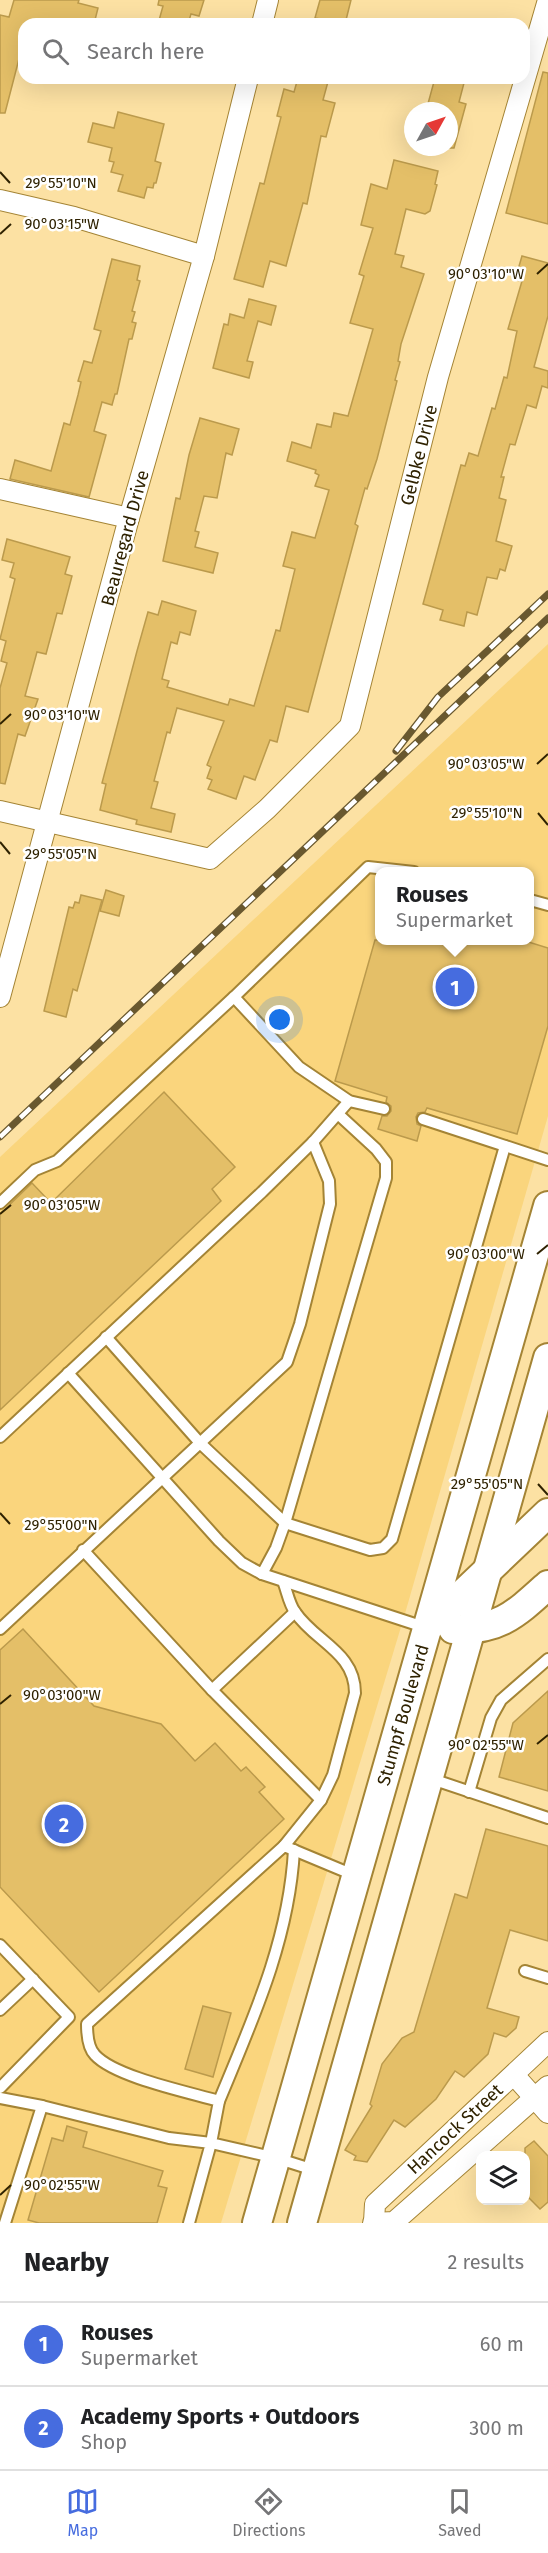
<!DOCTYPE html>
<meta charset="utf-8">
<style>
:root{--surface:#fff;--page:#f6f6f6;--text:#202124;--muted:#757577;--line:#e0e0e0;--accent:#466cdf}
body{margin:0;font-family:"Fira Sans",sans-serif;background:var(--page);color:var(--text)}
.controls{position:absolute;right:18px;bottom:18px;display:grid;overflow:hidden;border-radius:12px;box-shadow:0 6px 24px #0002}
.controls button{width:54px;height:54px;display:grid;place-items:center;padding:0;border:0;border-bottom:2px solid var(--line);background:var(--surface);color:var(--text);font:30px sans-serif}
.compass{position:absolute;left:404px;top:102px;width:54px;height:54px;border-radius:50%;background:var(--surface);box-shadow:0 6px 24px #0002;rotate:50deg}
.you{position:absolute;left:280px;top:1020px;width:21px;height:21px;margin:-15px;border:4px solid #fff;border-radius:50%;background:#1a73e8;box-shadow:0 0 0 9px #1a73e833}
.badge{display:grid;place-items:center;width:39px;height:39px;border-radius:50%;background:var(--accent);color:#fff;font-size:20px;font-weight:700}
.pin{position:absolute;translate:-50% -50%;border:3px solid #fff;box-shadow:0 2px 6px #0006}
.popup{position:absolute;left:375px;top:867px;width:159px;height:78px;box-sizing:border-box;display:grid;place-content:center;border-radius:12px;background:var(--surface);filter:drop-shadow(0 2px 4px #0005);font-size:20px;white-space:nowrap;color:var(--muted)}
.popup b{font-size:22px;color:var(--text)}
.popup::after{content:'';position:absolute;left:50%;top:100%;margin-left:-12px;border:12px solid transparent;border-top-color:var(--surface)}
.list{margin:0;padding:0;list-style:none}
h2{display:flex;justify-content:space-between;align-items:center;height:78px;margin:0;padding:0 24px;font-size:26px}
h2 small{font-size:20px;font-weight:400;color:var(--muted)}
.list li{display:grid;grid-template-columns:39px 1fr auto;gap:18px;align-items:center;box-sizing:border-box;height:84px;padding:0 24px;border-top:2px solid var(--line)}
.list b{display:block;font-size:22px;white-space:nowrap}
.list p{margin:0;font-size:20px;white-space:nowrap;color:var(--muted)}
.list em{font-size:20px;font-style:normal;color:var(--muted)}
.icon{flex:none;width:33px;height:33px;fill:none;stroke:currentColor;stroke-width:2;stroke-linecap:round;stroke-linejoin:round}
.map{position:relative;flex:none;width:548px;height:2223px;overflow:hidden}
.search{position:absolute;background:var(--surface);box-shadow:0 6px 24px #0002;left:18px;right:18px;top:18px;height:66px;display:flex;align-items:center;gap:15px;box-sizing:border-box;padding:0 21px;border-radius:18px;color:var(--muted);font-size:22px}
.sheet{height:246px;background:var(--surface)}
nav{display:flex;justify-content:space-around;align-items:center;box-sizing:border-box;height:84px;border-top:2px solid var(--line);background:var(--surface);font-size:16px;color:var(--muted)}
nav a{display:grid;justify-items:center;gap:3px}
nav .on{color:var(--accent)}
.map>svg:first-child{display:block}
</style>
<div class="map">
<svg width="548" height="2223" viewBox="0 0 548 2223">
<rect width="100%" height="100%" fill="#fce1a3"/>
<path fill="#fad57d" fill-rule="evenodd" d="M 548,644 L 548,1116 L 404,1617 L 221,2223 L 0,2223 L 0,1157 ZM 380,872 L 530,872 L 530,940 L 380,940 Z"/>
<g fill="#e4bf68" stroke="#bb9a4c" stroke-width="1.5">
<polygon points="14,0 79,0 78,3 98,8 94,24 24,24 24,56 20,55 5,113 0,113 0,15 9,17"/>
<polygon points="159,0 204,0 199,16 191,14 188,24 158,24 163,6 158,5"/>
<polygon points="320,0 351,0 345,24 315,18"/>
<polygon points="543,72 548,73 548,224 506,213"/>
<polygon points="298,78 329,78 323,100 335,103 326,137 321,136 307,204 303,203 286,266 270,261 263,287 234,279 260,183 264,184 281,117 277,116 284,89 294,92"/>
<polygon points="435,78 448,78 464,83 459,102 466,104 454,148 449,148 449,111 426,111"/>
<polygon points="118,112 164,124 155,161 161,163 156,183 154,183 153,188 147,187 144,198 118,191 123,175 111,172 114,162 109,161 112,148 88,142 93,123 114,128"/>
<polygon points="394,160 438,171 435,184 437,185 430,211 425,214 406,209 395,254 404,256 401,267 424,274 401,344 398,361 400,362 395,380 397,381 377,459 367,489 365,488 355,524 358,526 308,712 286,706 277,742 270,740 255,780 244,776 236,799 208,789 212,780 207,778 211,767 207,765 224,721 177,708 170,733 167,732 154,781 158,782 151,808 175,814 171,832 136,824 137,820 100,810 106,784 102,783 137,651 148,612 158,615 162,601 196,611 190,635 180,632 177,644 171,642 162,679 169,681 167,687 228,705 230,699 254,706 276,630 280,631 295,569 283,566 292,532 315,538 329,490 315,486 319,475 315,473 316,470 287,461 292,442 311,448 317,424 331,427 334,413 348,416 373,329 350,323 364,276 359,274 373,228 361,225 371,184 387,189"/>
<polygon points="522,256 548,263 548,316 534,367 548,371 548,388 542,386 536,408 527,405 515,445 510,444 501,477 504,477 499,498 506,500 496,541 512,546 505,571 500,569 497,579 487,577 477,615 467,612 464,626 440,620 443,610 423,604 461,465 465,466 469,453 478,456 492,408 495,409 504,377 507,378 517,331 508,329 522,281 515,280"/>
<polygon points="112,259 140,266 137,280 140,281 132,311 135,312 132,322 136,323 132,339 129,339 117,394 115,394 112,405 102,402 94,431 106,435 89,497 10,479 15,460 51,471 64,423 70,425 78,395 81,382 78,381 84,361 92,363 101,331 94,329"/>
<polygon points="249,299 276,306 271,325 258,321 247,361 253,362 249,378 213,368 224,324 228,325 230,314 244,318"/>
<polygon points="200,418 239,429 232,455 226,453 217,498 204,496 195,531 199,532 195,547 218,553 213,573 163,561 176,498 180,499 189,455"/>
<polygon points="7,539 70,557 65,574 72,576 62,614 57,613 46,654 37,652 25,696 38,699 25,736 18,734 5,784 0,783 0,688 7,663 1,661 6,641 0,639 15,579 10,577 14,563 2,560"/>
<polygon points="106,890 124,896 119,916 100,911"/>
<polygon points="81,895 102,900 77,991 73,989 66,1017 44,1011 69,907 73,908 75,902 79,903"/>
<polygon points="375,940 522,940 548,948 548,1026 517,1134 427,1108 425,1112 418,1113 416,1117 417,1124 421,1126 417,1141 378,1129 382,1116 387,1116 391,1111 391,1106 386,1102 387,1097 335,1081"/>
<polygon points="164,1092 235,1167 212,1189 221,1201 0,1410 0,1214 32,1183 51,1203"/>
<polygon points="23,1629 94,1706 161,1724 195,1761 215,1743 241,1771 246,1767 265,1787 259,1792 284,1819 99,1992 0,1887 0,1650"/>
<polygon points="548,1691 548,1791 499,1777 513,1723"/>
<polygon points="486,1829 548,1846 548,1941 510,1930 487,2008 519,2017 516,2028 506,2037 494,2033 488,2054 464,2077 455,2071 436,2099 405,2127 394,2120 367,2162 354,2160 356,2156 345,2150 372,2106 370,2104 382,2064 402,2038 414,2032 455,1894 467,1898"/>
<polygon points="203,2006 231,2013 213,2077 185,2069"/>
<polygon points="67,2126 87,2132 83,2147 163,2171 158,2186 167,2188 157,2223 39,2223 28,2220 52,2138 63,2141"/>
<polygon points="534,2141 548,2156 548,2202 540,2209 525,2194 525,2148"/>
</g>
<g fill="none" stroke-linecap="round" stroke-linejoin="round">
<g stroke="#a48435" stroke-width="14">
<g id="service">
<polyline points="530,900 548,905"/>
<polyline points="384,1109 349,1101 299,1067 234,997 368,867 414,872"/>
<polyline points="423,1119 548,1160"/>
<polyline points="0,1203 35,1170 57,1161 234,997"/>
<polyline points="106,1337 200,1443 285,1523 370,1550 383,1548 392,1539 505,1146"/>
<polyline points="68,1373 219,1541 242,1563 262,1574 427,1628"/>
<polyline points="0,1437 262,1192 313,1142 349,1101"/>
<polyline points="83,1550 212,1690 321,1800"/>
<polyline points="262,1574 276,1548 285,1523 386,1178 386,1162 376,1149 338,1114"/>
<path d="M 283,1581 C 287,1591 289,1604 295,1612 C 315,1642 355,1652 355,1693 L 333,1775 L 321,1800 L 284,1846"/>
<polyline points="0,1629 287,1362 300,1324 330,1204 329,1181 313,1142"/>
<polyline points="212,1690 295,1612"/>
<polyline points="429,1778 548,1818"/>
<polyline points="469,1792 491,1718 501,1700 548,1659"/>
<polyline points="0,1945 69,2017 0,2088"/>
<polyline points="525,1971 548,1978"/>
<polyline points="0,2010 33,1979"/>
<polyline points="0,2098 42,2106 5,2223"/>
<path d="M 219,2101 C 253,2019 289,1940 294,1850"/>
<polyline points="42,2106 169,2138 211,2143 189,2223"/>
<path d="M 314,2170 L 276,2158 L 211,2143 L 219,2101 C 188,2092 115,2077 95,2055 C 88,2048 87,2033 87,2024 L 284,1846 L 356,1876"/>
</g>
</g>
<g stroke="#a48435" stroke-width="22">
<g id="minor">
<polyline points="262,24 268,0"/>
<polyline points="0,200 74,217 204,256"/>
<polyline points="0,489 129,518"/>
<polyline points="0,811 210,859 267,809 350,726 438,377 548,0"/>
<polyline points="0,997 129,518 204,256 248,78"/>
<polyline points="514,2075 548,2113"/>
<polyline points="374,2222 375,2204 548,2042"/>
<polyline points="373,2223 394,2222 548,2086"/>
</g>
</g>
<g stroke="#a48435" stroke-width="32">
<g id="secondary">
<polyline points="429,1626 548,1513"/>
<path d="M 453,1629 C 499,1631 516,1614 548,1585"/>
<polyline points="257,2223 548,1206"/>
<polyline points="302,2223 548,1358"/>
</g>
</g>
<use href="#service" stroke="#fff" stroke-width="10"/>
<use href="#minor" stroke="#fff" stroke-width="20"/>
<use href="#secondary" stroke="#fff" stroke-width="28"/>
<g stroke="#69582f" stroke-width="7">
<g id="rail">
<polyline points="396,751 438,697 548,594"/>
<polyline points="0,1137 548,618"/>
</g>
</g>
<use href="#rail" stroke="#fff" stroke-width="4.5" stroke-dasharray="14" stroke-linecap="butt"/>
</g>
<path fill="none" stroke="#2f2201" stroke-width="2" d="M 0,172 L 10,183M 0,234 L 11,224M 537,274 L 548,264M 0,724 L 11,714M 537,764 L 548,754M 538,813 L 548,825M 0,842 L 10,854M 0,1214 L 11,1205M 537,1254 L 548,1245M 538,1484 L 548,1495M 0,1513 L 10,1524M 0,1704 L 11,1695M 537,1744 L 548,1735M 0,2195 L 11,2185"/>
<g text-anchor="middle" stroke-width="5" stroke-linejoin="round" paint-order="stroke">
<g font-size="18" fill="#2f2201" stroke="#fff">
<text transform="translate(419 455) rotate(-76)" y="6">Gelbke Drive</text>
<text transform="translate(125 538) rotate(-75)" y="6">Beauregard Drive</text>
<text transform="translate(403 1715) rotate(-74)" y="6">Stumpf Boulevard</text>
<text transform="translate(455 2129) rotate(-43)" y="6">Hancock Street</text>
</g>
</g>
<g font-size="15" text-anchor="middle" fill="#2f2201" stroke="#fff" stroke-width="5" stroke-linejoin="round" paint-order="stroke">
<text x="61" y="188">29°55'10"N</text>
<text x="62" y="229">90°03'15"W</text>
<text x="486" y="279">90°03'10"W</text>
<text x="62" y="720">90°03'10"W</text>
<text x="486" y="769">90°03'05"W</text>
<text x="487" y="818">29°55'10"N</text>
<text x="61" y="859">29°55'05"N</text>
<text x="62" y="1210">90°03'05"W</text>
<text x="486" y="1259">90°03'00"W</text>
<text x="487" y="1489">29°55'05"N</text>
<text x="61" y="1530">29°55'00"N</text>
<text x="62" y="1700">90°03'00"W</text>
<text x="486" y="1750">90°02'55"W</text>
<text x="62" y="2190">90°02'55"W</text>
</g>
</svg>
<div class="controls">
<button><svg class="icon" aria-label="layers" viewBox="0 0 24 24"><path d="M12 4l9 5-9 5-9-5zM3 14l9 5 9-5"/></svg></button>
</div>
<svg class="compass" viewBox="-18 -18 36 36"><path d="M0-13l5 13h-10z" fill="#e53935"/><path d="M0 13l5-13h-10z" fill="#757577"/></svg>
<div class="you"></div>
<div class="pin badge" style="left:455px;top:987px">1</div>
<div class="popup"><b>Rouses</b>Supermarket</div>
<div class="pin badge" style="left:64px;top:1824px">2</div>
<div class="search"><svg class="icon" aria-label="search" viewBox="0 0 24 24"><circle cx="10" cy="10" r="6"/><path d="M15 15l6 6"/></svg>Search here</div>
</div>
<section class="sheet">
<h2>Nearby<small>2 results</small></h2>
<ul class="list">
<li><span class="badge">1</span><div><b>Rouses</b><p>Supermarket</p></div><em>60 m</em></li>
<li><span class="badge">2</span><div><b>Academy Sports + Outdoors</b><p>Shop</p></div><em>300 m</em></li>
</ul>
</section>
<nav>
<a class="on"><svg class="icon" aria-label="map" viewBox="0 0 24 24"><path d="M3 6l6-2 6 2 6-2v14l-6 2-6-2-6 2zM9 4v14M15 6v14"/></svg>Map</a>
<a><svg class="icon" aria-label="directions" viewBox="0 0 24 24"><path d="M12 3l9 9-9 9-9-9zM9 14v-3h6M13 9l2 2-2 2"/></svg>Directions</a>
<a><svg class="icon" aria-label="saved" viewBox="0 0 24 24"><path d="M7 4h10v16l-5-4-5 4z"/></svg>Saved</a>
</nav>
